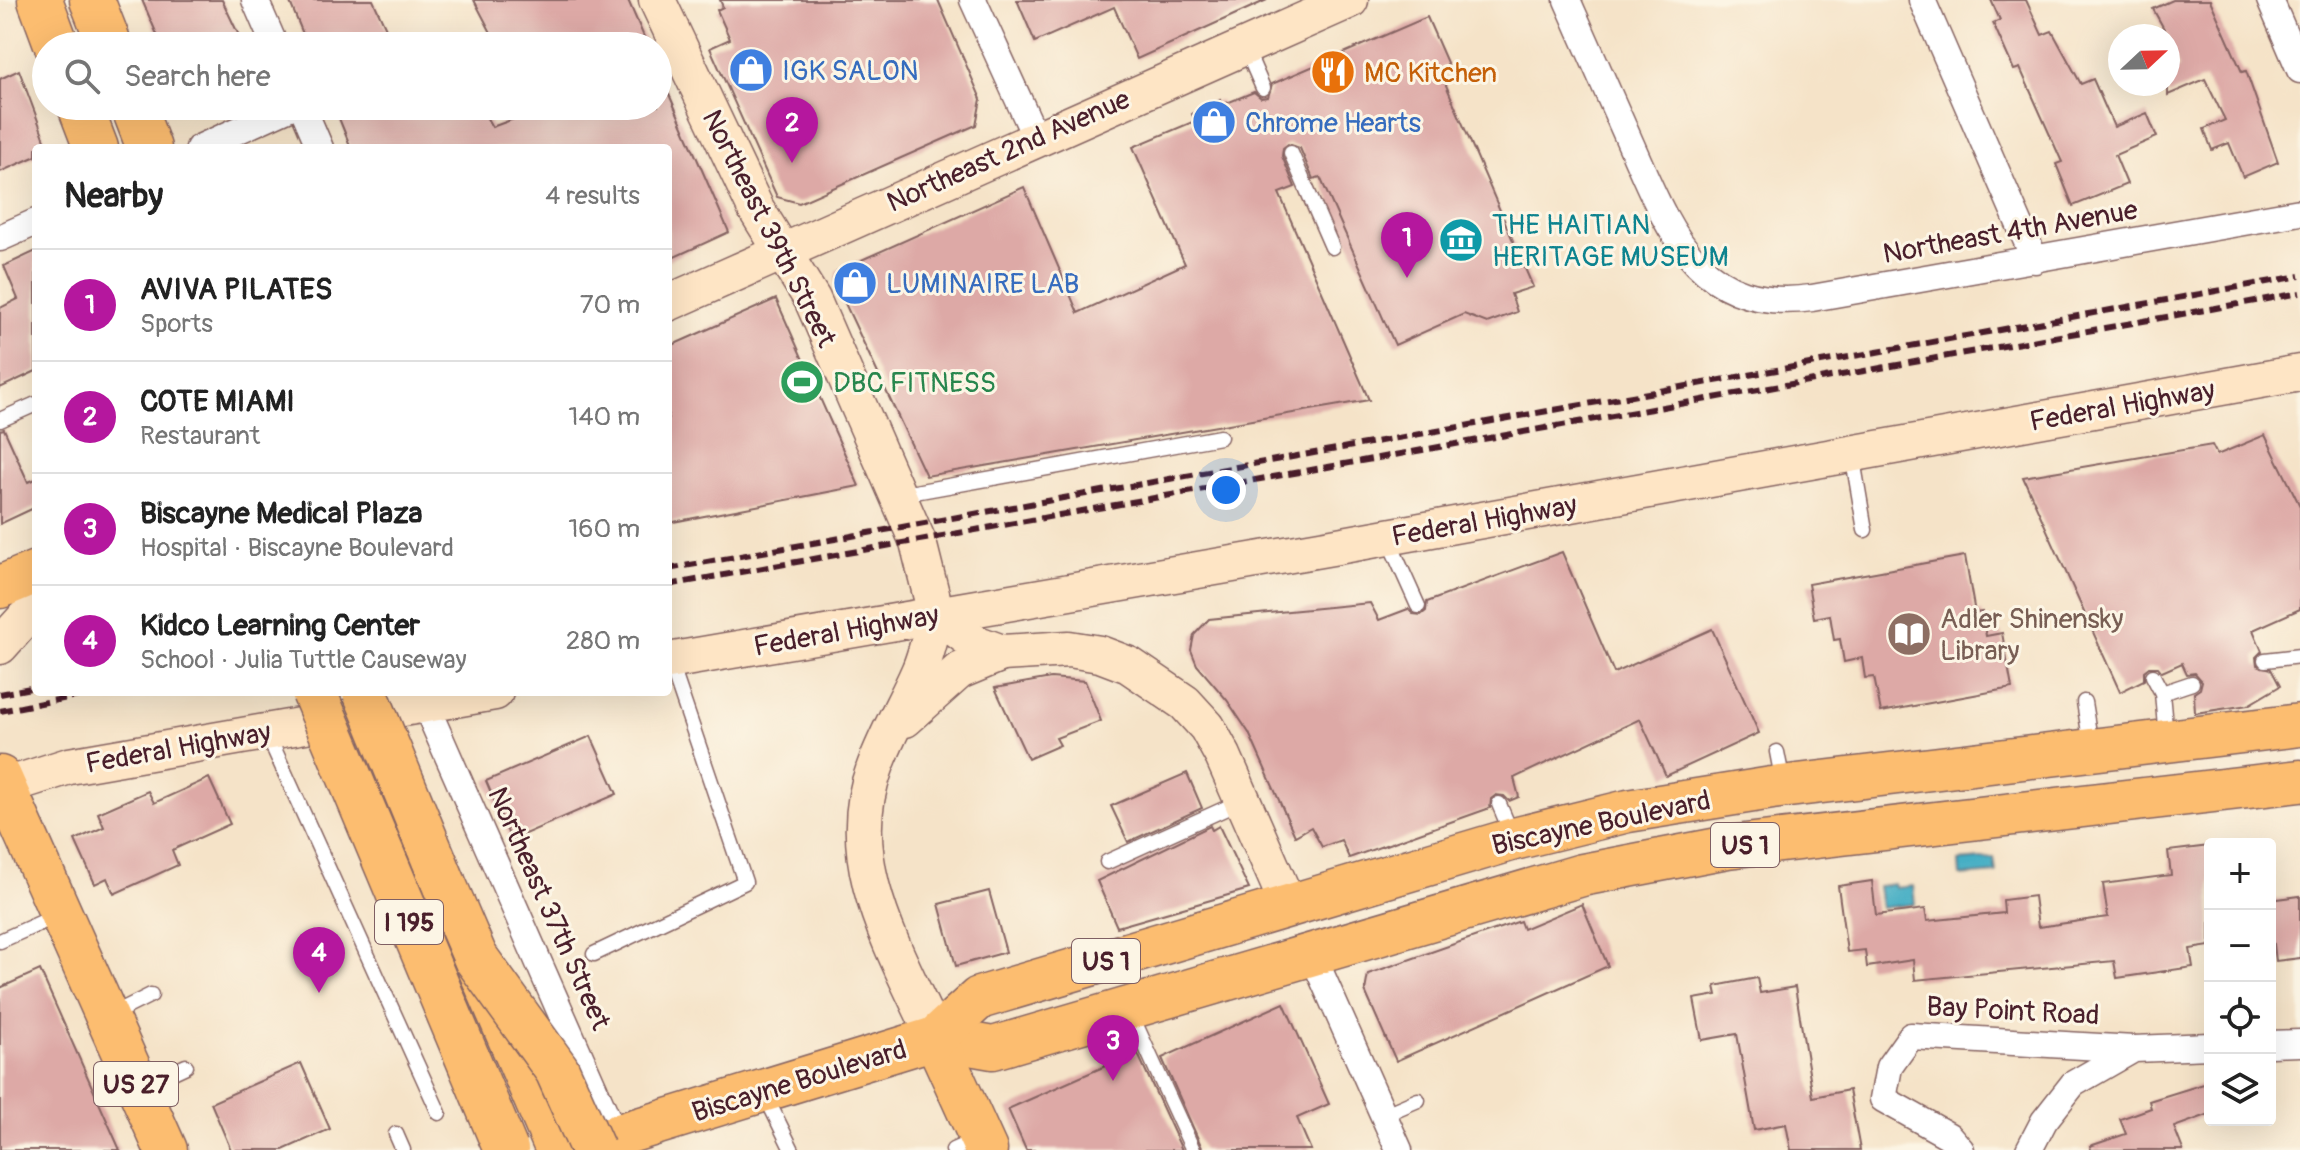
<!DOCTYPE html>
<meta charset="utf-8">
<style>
:root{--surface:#fff;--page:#f6f6f6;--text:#222;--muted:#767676;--line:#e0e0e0;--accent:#b5179e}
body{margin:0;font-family:Pangolin,sans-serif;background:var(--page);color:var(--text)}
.controls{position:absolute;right:24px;bottom:24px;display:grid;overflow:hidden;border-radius:8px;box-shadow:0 8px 32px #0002}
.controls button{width:72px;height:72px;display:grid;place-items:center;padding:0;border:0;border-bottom:2px solid var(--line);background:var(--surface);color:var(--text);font:40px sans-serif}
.compass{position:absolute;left:2108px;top:24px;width:72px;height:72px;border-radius:50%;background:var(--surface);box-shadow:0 8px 32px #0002;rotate:68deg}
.you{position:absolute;left:1226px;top:490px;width:28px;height:28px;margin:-20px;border:6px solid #fff;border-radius:50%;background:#1a73e8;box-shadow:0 0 0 12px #1a73e833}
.badge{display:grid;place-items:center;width:52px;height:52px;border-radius:50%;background:var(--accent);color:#fff;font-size:26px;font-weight:700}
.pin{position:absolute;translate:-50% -66px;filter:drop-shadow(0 2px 4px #0008)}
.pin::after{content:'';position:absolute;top:42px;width:28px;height:24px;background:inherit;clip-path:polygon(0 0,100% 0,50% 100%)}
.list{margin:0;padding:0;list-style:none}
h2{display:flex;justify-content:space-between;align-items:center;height:104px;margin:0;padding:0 32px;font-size:34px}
h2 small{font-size:26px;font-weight:400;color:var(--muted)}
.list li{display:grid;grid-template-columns:52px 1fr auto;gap:24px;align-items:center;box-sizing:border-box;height:112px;padding:0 32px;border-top:2px solid var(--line)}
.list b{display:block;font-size:30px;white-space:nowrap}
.list p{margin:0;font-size:26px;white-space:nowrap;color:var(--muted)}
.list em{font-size:26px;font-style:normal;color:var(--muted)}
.icon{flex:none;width:44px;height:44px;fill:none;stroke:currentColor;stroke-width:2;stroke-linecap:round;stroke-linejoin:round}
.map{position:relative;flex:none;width:2300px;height:1150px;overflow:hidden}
.search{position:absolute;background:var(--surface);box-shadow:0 8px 32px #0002;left:32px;top:32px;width:640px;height:88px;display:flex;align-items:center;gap:20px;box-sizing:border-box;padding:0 28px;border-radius:44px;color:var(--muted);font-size:30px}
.panel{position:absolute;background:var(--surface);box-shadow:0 8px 32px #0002;left:32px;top:144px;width:640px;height:552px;border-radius:8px}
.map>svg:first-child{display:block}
</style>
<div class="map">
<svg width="2300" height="1150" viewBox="0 0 2300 1150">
<rect width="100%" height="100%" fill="#fcf5e5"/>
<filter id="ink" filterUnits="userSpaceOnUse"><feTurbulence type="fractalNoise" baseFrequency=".0125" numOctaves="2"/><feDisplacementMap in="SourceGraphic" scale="16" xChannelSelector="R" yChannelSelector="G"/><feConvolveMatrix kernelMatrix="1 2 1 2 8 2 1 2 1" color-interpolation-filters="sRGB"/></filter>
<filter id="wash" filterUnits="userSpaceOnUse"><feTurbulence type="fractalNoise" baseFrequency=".006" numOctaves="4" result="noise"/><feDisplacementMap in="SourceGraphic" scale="32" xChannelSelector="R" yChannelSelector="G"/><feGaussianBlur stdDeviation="1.8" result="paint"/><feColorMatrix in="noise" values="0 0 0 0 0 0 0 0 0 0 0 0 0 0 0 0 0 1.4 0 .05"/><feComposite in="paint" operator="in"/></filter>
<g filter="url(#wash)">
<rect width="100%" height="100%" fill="#f5e3c8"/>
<g fill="#45aec4" stroke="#486678" stroke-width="2">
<polygon points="1994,858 1996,873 1960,876 1959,861"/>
<polygon points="1894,884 1895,888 1913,886 1915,904 1881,908 1878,886"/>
</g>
<g id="blocks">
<g fill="#dda9a6">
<polygon points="142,0 222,0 244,46 162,46"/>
<polygon points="289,0 373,0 394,46 308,46"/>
<polygon points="474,0 628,0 648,46 498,46"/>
<polygon points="720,0 938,0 981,99 976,125 799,203 777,197 710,48 730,39 717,10 723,7"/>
<polygon points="1017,0 1267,0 1137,59 1114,7 1035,42"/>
<polygon points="1991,0 2026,0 2042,35 2052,31 2081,84 2093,79 2114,127 2147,113 2157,137 2115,155 2127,184 2073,206 2056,164 2062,162 2020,68 2014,70 1993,23 2000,20"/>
<polygon points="2173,0 2210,0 2242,72 2246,71 2278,162 2243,177 2229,143 2212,150 2204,129 2225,120 2205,79 2168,95 2168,72 2179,68 2168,36 2153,9"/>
<polygon points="1427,17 1448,65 1439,69 1533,287 1511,294 1517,312 1487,323 1464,314 1395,345 1320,177 1313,179 1300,148 1288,144 1283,148 1282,156 1295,187 1279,193 1369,400 926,476 835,282 837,271 1024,187 1078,313 1185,264 1133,147 1195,121 1192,114 1220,100 1222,105 1254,92 1261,98 1268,97 1272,84"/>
<polygon points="658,69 729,232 668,260 668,148 351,148 334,106 480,106 492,127 533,112 529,106 658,106"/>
<polygon points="19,70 48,148 36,148 36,156 0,172 0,79"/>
<polygon points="36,251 36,371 0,388 0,308 18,299 4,266"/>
<polygon points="776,299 859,486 668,523 668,347"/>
<polygon points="4,429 28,482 36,479 36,507 0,524 0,430"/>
<polygon points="2265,435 2300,506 2300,609 2253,630 2262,651 2256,657 2257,665 2271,669 2280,686 2248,705 2195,713 2194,693 2200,689 2202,681 2195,673 2187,674 2182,663 2162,672 2158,667 2149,667 2144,671 2144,680 2120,692 2023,477 2212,445 2217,455"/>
<polygon points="1562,552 1614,673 1712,629 1759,733 1666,776 1640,719 1514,778 1519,797 1509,801 1504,796 1496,795 1491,799 1490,808 1349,858 1341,840 1322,847 1311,827 1295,836 1249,733 1227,700 1197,665 1191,650 1194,635 1209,619 1370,603 1379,620 1408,609 1413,614 1421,615 1426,611 1427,602"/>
<polygon points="1965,556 1975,613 1982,612 1986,636 2002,633 2012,688 1881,712 1874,677 1865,678 1862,658 1844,662 1840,639 1834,640 1830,615 1814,618 1808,584"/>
<polygon points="1051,678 1085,681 1101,721 1056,738 1060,745 1028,759 995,688"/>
<polygon points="591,736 617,794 511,840 486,781"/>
<polygon points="1187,773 1202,808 1128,842 1111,806"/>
<polygon points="209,778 230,824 172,850 178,865 114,894 107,878 95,884 75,840 104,827 98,813 148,791 154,803"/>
<polygon points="1210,826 1212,830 1219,826 1249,889 1117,927 1097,881"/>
<polygon points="2210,846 2210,946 2190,949 2193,967 2117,978 2114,961 1915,980 1913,960 1867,967 1865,950 1847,952 1838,886 1872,881 1876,915 1925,909 1927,921 2004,913 2003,900 2034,896 2038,927 2108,917 2103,884 2171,875 2168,851"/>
<polygon points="989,891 1006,952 956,966 939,904"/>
<polygon points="2300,896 2300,958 2276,961 2274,944 2270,945 2270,900"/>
<polygon points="1582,904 1608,966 1396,1061 1365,991 1368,974 1520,921 1523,929"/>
<polygon points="40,970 120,1150 0,1150 0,988"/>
<polygon points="1757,978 1760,993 1795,987 1813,1097 1849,1090 1860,1150 1791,1150 1786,1124 1754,1130 1737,1034 1702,1040 1694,999 1717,995 1715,986"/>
<polygon points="1284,1003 1329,1104 1297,1118 1311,1150 1203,1150 1162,1058"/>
<polygon points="1137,1052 1182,1150 1026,1150 1008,1109"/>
<polygon points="301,1063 330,1129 283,1150 231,1150 211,1103"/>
<polygon points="2210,1082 2210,1114 2174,1127 2183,1150 2091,1150 2090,1146 2126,1134 2120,1119 2151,1108 2149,1101"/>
</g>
</g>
</g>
<g filter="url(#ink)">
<use href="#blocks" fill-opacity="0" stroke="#866462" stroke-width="2"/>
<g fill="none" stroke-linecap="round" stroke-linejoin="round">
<g stroke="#866462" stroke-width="17">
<g id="lane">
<polyline points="1245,47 1263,88"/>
<polyline points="1291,153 1332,247"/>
<polyline points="0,420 36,404"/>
<polyline points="1852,454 1865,530"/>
<polyline points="898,495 1220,437"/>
<polyline points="1387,537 1418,606"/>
<polyline points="2265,660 2300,656"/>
<polyline points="2153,676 2162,693"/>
<polyline points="2084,702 2091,745"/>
<polyline points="266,731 439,1113"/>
<polyline points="2166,737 2162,693 2192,683"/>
<polyline points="1777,752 1783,783"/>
<polyline points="1499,804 1513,837"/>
<polyline points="1107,862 1242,801"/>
<polyline points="0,941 58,915"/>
<polyline points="594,954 745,882 670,661"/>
<polyline points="1130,1012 1193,1150"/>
<polyline points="111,1015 151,995"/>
<polyline points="143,1086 186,1066"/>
<polyline points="765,1095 792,1150"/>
<polyline points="1383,1115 1418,1100"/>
<polyline points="396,1134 403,1150"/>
<polyline points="953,1150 978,1139"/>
</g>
</g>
<g stroke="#866462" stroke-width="29">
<g id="street">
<polyline points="255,0 275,46"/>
<polyline points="973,0 1036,138"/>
<path d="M 1567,0 C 1588,47 1608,93 1629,140 C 1668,228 1697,314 1812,298 L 2300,212"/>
<polyline points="1922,0 2035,260"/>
<polyline points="2270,0 2300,70"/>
<polyline points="302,106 320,148"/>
<polyline points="199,148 292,106"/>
<polyline points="0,238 36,222"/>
<polyline points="426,706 615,1136"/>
<polyline points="1312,954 1399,1150"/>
<polyline points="2270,1044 2300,1043"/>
<polyline points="1961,1150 1949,1136 1883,1099 1889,1067 1911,1036 2134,1049"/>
<polyline points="2029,1150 2044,1121 2073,1084 2134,1049 2210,1046"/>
</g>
</g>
<g stroke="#866462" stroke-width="39">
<g id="secondary">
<polyline points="657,0 756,209 812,299 918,542 936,614 975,643 1002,653 1069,649 1100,654 1129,665 1185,703 1207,727 1223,756 1289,907"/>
<polyline points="668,303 1350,0"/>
<polyline points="0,646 36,606"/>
<polyline points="668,661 1332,547 2300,373"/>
<polyline points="905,719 959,671 1002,653"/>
<polyline points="0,788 69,766 495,692"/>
<path d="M 935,1038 C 897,953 839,862 875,767 C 887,734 905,704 919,672 C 927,654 931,633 936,614"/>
</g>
</g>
<g stroke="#866462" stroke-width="45">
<g id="primary">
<polyline points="0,587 36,572"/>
<polyline points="0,777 166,1150"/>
<polyline points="935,1038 993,1048 1582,875 1728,847 2300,781"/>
<polyline points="935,1038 986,1150"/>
<polyline points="570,1150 935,1038 979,998 1514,839 1628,811 1772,788 2300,725"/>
</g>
</g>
<g stroke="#866462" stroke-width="47">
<g id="highway">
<polyline points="40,0 57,46"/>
<polyline points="92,0 110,46"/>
<polyline points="80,106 96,148"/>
<polyline points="133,106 149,148"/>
<polyline points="444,884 558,1150"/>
</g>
</g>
<use href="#lane" stroke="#fff" stroke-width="14"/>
<use href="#street" stroke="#fff" stroke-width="26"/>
<use href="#secondary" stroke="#fee5c5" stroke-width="36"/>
<use href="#primary" stroke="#fcbd6f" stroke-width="42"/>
<use href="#highway" stroke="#fcbd6f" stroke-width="44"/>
<g stroke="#4a1f2b" stroke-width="6" stroke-dasharray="12 6" stroke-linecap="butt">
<polyline points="668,569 2300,276"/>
<polyline points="668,585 2300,293"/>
<polyline points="0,694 36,687"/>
<polyline points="0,711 98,692"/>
</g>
<g stroke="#866462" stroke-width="47" stroke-linecap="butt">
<g id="highway-bridge">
<polyline points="314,692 506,1150"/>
<polyline points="365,692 444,884"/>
<polyline points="476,958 557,1070 593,1150"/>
</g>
</g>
<use href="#highway-bridge" stroke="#fcbd6f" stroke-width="44"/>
</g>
</g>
<defs>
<g id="shop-disc" transform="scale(2.3)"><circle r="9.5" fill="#3f7fe0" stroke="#fcf5e5"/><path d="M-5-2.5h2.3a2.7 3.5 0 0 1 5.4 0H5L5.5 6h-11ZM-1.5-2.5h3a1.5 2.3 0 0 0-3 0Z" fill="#fff"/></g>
<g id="restaurant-disc" transform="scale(2.3)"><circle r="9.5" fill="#e8710a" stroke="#fcf5e5"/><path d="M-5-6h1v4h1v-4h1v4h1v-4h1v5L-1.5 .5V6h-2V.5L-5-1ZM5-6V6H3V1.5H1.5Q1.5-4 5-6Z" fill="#fff"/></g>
<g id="museum-disc" transform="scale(2.3)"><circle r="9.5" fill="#0f9aa8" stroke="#fcf5e5"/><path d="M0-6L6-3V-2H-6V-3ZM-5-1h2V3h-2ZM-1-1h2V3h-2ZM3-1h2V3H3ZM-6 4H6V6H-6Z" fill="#fff"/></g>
<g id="stadium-disc" transform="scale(2.3)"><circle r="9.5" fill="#2e9e5b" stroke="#fcf5e5"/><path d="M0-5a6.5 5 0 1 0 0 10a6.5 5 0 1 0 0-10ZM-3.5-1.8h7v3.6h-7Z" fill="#fff"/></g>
<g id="library-disc" transform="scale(2.3)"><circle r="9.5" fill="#8d6e63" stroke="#fcf5e5"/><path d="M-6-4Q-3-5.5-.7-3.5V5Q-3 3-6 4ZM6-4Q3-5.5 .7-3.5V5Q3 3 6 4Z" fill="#fff"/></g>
</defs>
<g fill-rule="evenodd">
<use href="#shop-disc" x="751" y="70"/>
<use href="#restaurant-disc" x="1333" y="72"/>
<use href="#shop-disc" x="1214" y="122"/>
<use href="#museum-disc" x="1461" y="240"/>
<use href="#shop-disc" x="855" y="283"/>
<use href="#stadium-disc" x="802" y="382"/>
<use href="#library-disc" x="1909" y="634"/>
</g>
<g text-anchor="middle" stroke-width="6" stroke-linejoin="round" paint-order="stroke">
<g fill="#fcf5e5" stroke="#7f5f63" stroke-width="2">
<rect x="1711" y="823" width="68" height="44" rx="6"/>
<rect x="375" y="900" width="68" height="44" rx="6"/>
<rect x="1072" y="939" width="68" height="44" rx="6"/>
<rect x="94" y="1062" width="84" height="44" rx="6"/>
</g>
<g font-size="26" font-weight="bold" fill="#4a1f2b">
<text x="1745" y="854">US 1</text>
<text x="409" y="931">I 195</text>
<text x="1106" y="970">US 1</text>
<text x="136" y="1093">US 27</text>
</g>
<g font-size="28" fill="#366cbe" stroke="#fcf5e5" text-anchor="start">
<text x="782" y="80">IGK SALON</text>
<text x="1245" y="132">Chrome Hearts</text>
<text x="886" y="293">LUMINAIRE LAB</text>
</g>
<g font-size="28" fill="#c56008" stroke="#fcf5e5" text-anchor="start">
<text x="1364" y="82">MC Kitchen</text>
</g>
<g font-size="28" fill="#4a1f2b" stroke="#fcf5e5">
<text transform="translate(1008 150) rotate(-24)" y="10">Northeast 2nd Avenue</text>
<text transform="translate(770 228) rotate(63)" y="10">Northeast 39th Street</text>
<text transform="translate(2010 231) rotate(-10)" y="10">Northeast 4th Avenue</text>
<text transform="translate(2122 405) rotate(-10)" y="10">Federal Highway</text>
<text transform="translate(1484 520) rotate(-10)" y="10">Federal Highway</text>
<text transform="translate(846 630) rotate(-10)" y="10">Federal Highway</text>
<text transform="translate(178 747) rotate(-10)" y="10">Federal Highway</text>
<text transform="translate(1601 822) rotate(-12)" y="10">Biscayne Boulevard</text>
<text transform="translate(550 908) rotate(66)" y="10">Northeast 37th Street</text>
<text transform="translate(2013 1010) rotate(3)" y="10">Bay Point Road</text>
<text transform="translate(799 1080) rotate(-17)" y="10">Biscayne Boulevard</text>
</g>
<g font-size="28" fill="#0d838f" stroke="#fcf5e5" text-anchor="start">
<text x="1492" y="234">THE HAITIAN<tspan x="1492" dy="32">HERITAGE MUSEUM</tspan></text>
</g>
<g font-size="28" fill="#27864d" stroke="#fcf5e5" text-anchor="start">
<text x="833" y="392">DBC FITNESS</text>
</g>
<g font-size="28" fill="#785e54" stroke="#fcf5e5" text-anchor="start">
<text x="1940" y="628">Adler Shinensky<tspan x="1940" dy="32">Library</tspan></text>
</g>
</g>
</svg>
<div class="controls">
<button>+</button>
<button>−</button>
<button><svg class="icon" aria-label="locate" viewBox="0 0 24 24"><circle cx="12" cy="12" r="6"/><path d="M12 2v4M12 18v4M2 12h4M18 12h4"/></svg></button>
<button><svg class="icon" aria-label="layers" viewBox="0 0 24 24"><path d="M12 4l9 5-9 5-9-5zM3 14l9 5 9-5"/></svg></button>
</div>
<svg class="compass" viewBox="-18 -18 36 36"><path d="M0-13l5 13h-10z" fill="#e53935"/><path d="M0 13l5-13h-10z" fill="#767676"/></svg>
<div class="you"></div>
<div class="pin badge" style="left:1407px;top:278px">1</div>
<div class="pin badge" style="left:792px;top:163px">2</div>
<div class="pin badge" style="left:1113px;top:1081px">3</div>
<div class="pin badge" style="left:319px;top:993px">4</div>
<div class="search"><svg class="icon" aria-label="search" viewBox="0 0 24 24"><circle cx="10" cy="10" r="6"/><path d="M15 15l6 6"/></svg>Search here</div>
<section class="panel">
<h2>Nearby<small>4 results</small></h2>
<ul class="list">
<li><span class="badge">1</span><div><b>AVIVA PILATES</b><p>Sports</p></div><em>70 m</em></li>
<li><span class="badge">2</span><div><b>COTE MIAMI</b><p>Restaurant</p></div><em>140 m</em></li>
<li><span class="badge">3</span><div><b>Biscayne Medical Plaza</b><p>Hospital · Biscayne Boulevard</p></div><em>160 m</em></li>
<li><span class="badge">4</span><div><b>Kidco Learning Center</b><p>School · Julia Tuttle Causeway</p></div><em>280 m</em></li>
</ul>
</section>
</div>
